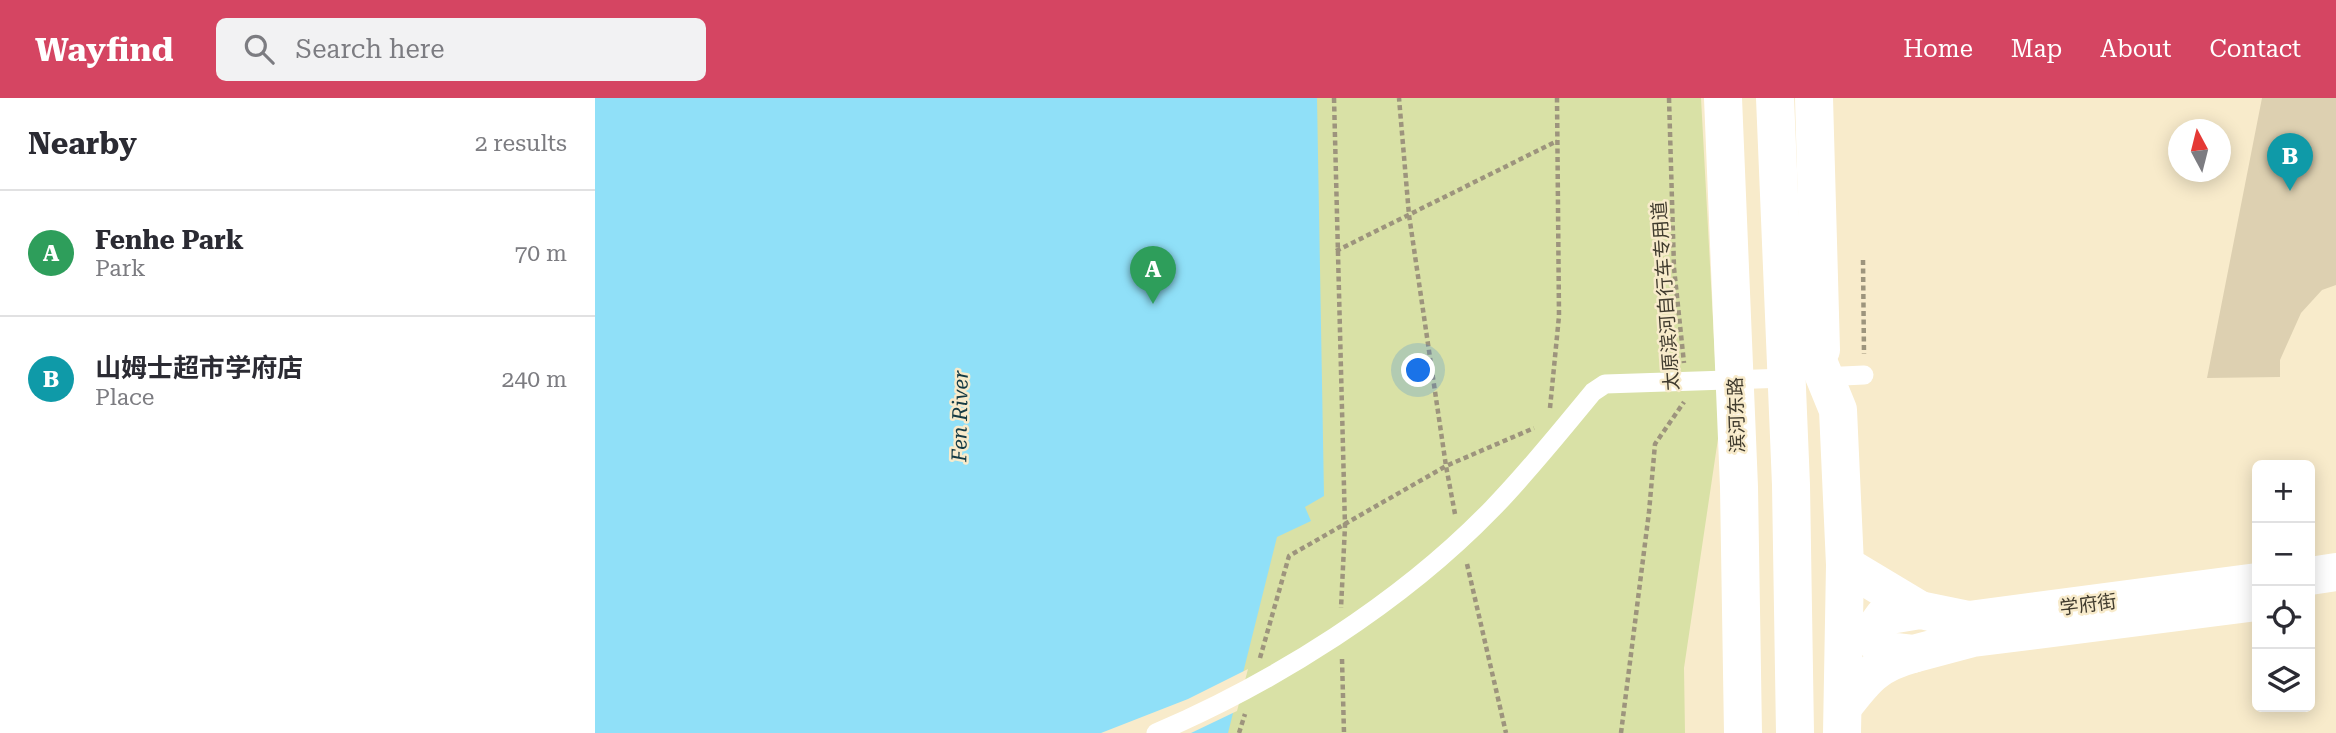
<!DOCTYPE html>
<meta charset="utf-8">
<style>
:root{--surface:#fff;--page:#f2f2f3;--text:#2b2b33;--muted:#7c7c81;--line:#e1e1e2;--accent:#d54562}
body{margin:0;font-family:"Roboto Serif","Noto Sans SC",serif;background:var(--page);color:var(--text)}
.controls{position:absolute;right:21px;bottom:21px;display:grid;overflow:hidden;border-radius:10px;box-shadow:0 4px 18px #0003}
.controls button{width:63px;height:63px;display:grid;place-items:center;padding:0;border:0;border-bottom:2px solid var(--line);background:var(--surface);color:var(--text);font:35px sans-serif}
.compass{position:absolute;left:1573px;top:21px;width:63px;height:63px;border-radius:50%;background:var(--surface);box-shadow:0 4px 18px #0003;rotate:353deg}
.you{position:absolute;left:824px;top:273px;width:24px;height:24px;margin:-18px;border:5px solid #fff;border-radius:50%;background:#1a73e8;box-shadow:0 0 0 10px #1a73e833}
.badge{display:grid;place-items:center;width:46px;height:46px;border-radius:50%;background:var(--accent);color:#fff;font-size:23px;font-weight:700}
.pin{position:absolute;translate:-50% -58px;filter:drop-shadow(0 2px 4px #0008)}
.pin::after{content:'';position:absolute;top:37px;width:24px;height:21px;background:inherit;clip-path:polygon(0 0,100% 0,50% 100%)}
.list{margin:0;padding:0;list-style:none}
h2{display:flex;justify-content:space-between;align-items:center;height:91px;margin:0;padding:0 28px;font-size:30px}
h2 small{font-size:23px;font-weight:400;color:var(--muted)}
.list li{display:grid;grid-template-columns:46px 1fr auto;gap:21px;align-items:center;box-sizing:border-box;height:126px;padding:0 28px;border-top:2px solid var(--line)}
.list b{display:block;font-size:26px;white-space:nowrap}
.list p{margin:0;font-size:23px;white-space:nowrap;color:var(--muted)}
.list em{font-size:23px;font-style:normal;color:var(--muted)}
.icon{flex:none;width:38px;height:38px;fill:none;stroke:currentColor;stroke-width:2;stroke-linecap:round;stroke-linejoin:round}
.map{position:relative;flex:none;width:1741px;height:635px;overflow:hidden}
header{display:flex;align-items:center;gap:42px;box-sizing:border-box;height:98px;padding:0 35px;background:var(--accent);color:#fff}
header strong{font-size:33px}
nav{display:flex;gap:38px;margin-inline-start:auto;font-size:24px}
.search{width:490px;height:63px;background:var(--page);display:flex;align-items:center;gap:18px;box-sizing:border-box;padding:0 24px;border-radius:10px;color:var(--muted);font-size:26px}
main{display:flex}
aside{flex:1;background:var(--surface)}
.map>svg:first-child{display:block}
</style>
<header>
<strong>Wayfind</strong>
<div class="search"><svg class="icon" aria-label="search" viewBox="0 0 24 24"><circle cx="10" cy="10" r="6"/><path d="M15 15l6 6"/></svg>Search here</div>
<nav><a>Home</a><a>Map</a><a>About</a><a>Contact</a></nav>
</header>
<main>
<aside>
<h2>Nearby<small>2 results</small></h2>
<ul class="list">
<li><span class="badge" style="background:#2e9e5b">A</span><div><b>Fenhe Park</b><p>Park</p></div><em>70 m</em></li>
<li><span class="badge" style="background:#0f9aa8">B</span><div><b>山姆士超市学府店</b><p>Place</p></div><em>240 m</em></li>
</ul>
</aside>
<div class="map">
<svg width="1741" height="635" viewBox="0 0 1741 635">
<rect width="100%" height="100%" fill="#f8ebcb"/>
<polygon fill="#d9e1a6" points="0,0 1106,0 1124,334 1089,570 1090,635 0,635"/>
<polygon fill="#90e0f8" points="0,0 722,0 729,398 710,409 716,423 682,439 633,635 0,635"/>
<polygon fill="#f8ebcb" points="653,571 642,613 596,635 506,635 593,601"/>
<polygon fill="#ddd0b1" points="1667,0 1741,0 1741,187 1727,192 1706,215 1685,262 1685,279 1612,280"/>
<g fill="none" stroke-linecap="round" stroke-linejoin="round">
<g stroke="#9d947d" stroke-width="4.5" stroke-dasharray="5 3.5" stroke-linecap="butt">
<polyline points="739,0 750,428 746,510"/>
<polyline points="1074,0 1079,170 1089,265"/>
<polyline points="741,153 962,43"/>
<polyline points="1268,162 1269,256"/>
<polyline points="955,310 964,218 962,0"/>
<polyline points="860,416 851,368 939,330"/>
<polyline points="872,466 911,635"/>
<polyline points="665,560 694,458 851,368 814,117 804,0"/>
<polyline points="747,561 749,635"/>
<polyline points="644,635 650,616"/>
<polyline points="1026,635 1054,414 1060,346 1089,304"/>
</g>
<g stroke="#fff" stroke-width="19">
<polyline points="1226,279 1269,277"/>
<path d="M 561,635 C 680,584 806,505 897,411 C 933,374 965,334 998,294 L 1010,286 L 1196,280"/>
</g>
<g stroke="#fff" stroke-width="38">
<polyline points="1715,478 1741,474"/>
<polyline points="1662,484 1374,522 1325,512 1289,518 1281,529 1282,545 1291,553 1318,556 1378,540 1662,504"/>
</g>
<g stroke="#fff" stroke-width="38">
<polyline points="1128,0 1144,389 1148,635"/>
<polyline points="1180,0 1196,387 1200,635"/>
<polyline points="1219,0 1226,252"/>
<polyline points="1198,202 1243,312 1250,467 1325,512"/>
<path d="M 1248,609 C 1271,579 1281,566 1318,556"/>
<polyline points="1247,635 1250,467"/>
</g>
</g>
<g text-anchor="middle" stroke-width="5" stroke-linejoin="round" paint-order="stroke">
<g font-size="19" fill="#403b2e" stroke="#f8ebcb">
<text transform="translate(1070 198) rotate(-94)" y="7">太原滨河自行车专用道</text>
<text transform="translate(1141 317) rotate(-92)" y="7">滨河东路</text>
<text transform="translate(1493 506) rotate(-7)" y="7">学府街</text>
</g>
<g font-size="21" font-style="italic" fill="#143a44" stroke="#f8ebcb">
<text transform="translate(365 318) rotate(-89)" y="7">Fen River</text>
</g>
</g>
</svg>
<div class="controls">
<button>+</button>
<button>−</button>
<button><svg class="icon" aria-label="locate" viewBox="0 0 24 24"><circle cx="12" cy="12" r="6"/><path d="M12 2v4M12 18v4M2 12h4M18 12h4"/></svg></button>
<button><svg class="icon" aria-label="layers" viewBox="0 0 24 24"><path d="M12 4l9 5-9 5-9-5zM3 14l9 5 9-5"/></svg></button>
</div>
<svg class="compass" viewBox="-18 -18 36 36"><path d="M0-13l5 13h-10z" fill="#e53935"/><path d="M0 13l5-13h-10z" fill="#7c7c81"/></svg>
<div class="you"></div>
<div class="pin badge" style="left:558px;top:206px;background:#2e9e5b">A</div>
<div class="pin badge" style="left:1695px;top:93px;background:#0f9aa8">B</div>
</div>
</main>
